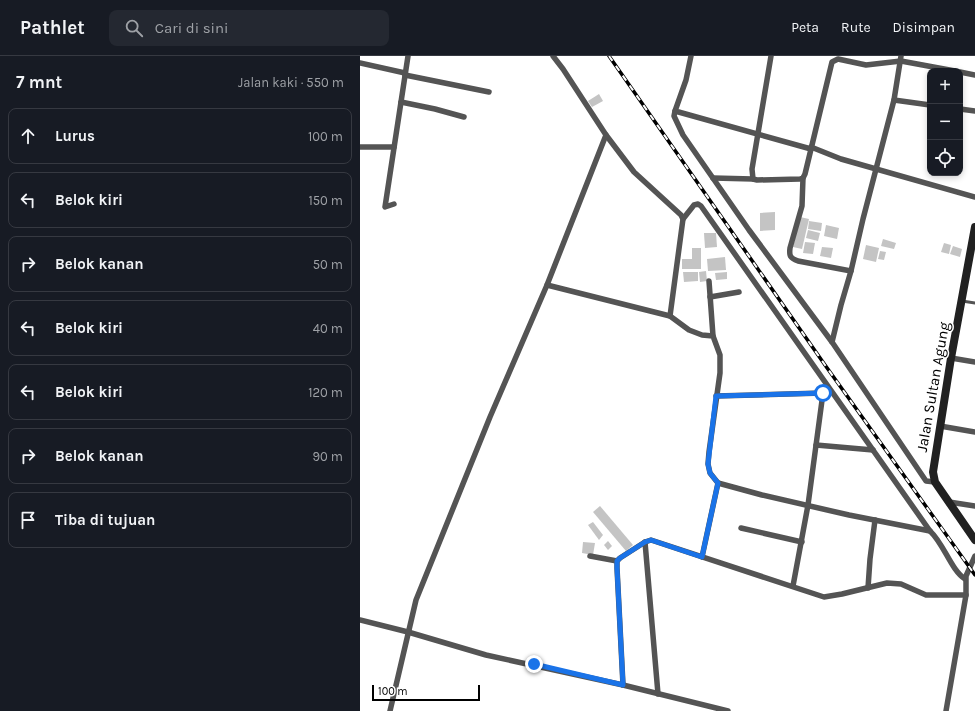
<!DOCTYPE html>
<html lang="id">
<meta charset="utf-8">
<style>
:root{--surface:#171b24;--page:#242831;--text:#f1f3f6;--muted:#9ea1a6;--line:#363941}
body{margin:0;font-family:Karla,sans-serif;background:var(--page);color:var(--text)}
.controls{position:absolute;right:12px;top:12px;display:grid;overflow:hidden;border-radius:8px;box-shadow:0 2px 6px #0003}
.controls button{width:36px;height:36px;display:grid;place-items:center;padding:0;border:0;border-bottom:1px solid var(--line);background:var(--surface);color:var(--text);font:20px sans-serif}
.scale{position:absolute;left:12px;bottom:10px;width:108px;box-sizing:border-box;padding-left:4px;border:2px solid #000;border-top:0;font-size:11px;line-height:14px;white-space:nowrap;color:#000;-webkit-text-stroke:3px #fff;paint-order:stroke}
.stop{position:absolute;width:12px;height:12px;margin:-9px;border:3px solid #1a73e8;border-radius:50%;background:#fff}
.stop.end{background:#1a73e8;border-color:#fff;box-shadow:0 1px 4px #0008}
.list{margin:0;padding:0;list-style:none}
h2{display:flex;justify-content:space-between;align-items:center;height:52px;margin:0;padding:0 16px;font-size:17px}
h2 small{font-size:13px;font-weight:400;color:var(--muted)}
.list li{display:grid;grid-template-columns:26px 1fr auto;gap:12px;align-items:center;box-sizing:border-box;height:56px;margin:0 8px 8px;padding:0 8px;border:1px solid var(--line);border-radius:8px}
.list b{display:block;font-size:15px;white-space:nowrap}
.list em{font-size:13px;font-style:normal;color:var(--muted)}
.icon{flex:none;width:22px;height:22px;fill:none;stroke:currentColor;stroke-width:2;stroke-linecap:round;stroke-linejoin:round}
.map{position:relative;flex:none;width:615px;height:655px;overflow:hidden}
header{display:flex;align-items:center;gap:24px;box-sizing:border-box;height:56px;padding:0 20px;background:var(--surface);border-bottom:1px solid var(--line)}
header strong{font-size:19px}
nav{display:flex;gap:22px;margin-inline-start:auto;font-size:14px}
.search{width:280px;height:36px;background:var(--page);display:flex;align-items:center;gap:10px;box-sizing:border-box;padding:0 14px;border-radius:8px;color:var(--muted);font-size:15px}
main{display:flex}
aside{flex:1;background:var(--surface)}
.map>svg:first-child{display:block}
</style>
<header>
<strong>Pathlet</strong>
<div class="search"><svg class="icon" aria-label="search" viewBox="0 0 24 24"><circle cx="10" cy="10" r="6"/><path d="M15 15l6 6"/></svg>Cari di sini</div>
<nav><a>Peta</a><a>Rute</a><a>Disimpan</a></nav>
</header>
<main>
<aside>
<h2>7 mnt<small>Jalan kaki · 550 m</small></h2>
<ul class="list">
<li><svg class="icon" aria-label="ahead" viewBox="0 0 24 24"><path d="M12 20V5M6 11l6-6 6 6"/></svg><div><b>Lurus</b></div><em>100 m</em></li>
<li><svg class="icon" aria-label="left" viewBox="0 0 24 24"><path d="M17 20v-9H6M10 6l-5 5 5 5"/></svg><div><b>Belok kiri</b></div><em>150 m</em></li>
<li><svg class="icon" aria-label="right" viewBox="0 0 24 24"><path d="M7 20v-9h11M14 6l5 5-5 5"/></svg><div><b>Belok kanan</b></div><em>50 m</em></li>
<li><svg class="icon" aria-label="left" viewBox="0 0 24 24"><path d="M17 20v-9H6M10 6l-5 5 5 5"/></svg><div><b>Belok kiri</b></div><em>40 m</em></li>
<li><svg class="icon" aria-label="left" viewBox="0 0 24 24"><path d="M17 20v-9H6M10 6l-5 5 5 5"/></svg><div><b>Belok kiri</b></div><em>120 m</em></li>
<li><svg class="icon" aria-label="right" viewBox="0 0 24 24"><path d="M7 20v-9h11M14 6l5 5-5 5"/></svg><div><b>Belok kanan</b></div><em>90 m</em></li>
<li><svg class="icon" aria-label="arrive" viewBox="0 0 24 24"><path d="M6 21V4h12l-3 4 3 4H6"/></svg><div><b>Tiba di tujuan</b></div></li>
</ul>
</aside>
<div class="map">
<svg width="615" height="655" viewBox="0 0 615 655">
<rect width="100%" height="100%" fill="#fff"/>
<g fill="#c4c4c4">
<polygon points="239,38 243,45 232,51 228,45"/>
<polygon points="415,156 415,174 400,175 400,157"/>
<polygon points="440,161 449,163 442,193 433,191"/>
<polygon points="449,165 462,167 461,175 448,173"/>
<polygon points="466,169 479,172 477,183 464,180"/>
<polygon points="448,174 460,177 458,185 446,182"/>
<polygon points="344,177 356,177 357,191 345,192"/>
<polygon points="523,183 536,187 534,193 521,190"/>
<polygon points="445,186 455,187 453,198 443,197"/>
<polygon points="584,187 591,189 589,198 581,196"/>
<polygon points="506,189 519,192 516,206 503,203"/>
<polygon points="593,190 602,193 600,201 590,198"/>
<polygon points="462,191 473,192 471,202 460,200"/>
<polygon points="332,192 341,192 341,213 322,213 322,203 332,203"/>
<polygon points="520,195 526,196 524,204 518,203"/>
<polygon points="365,201 366,214 348,215 347,203"/>
<polygon points="346,215 347,225 340,226 339,216"/>
<polygon points="323,216 338,216 338,225 324,226"/>
<polygon points="367,216 367,223 356,224 355,217"/>
<polygon points="240,450 273,489 266,495 233,456"/>
<polygon points="233,466 243,479 239,484 228,469"/>
<polygon points="248,485 252,490 248,494 244,489"/>
<polygon points="223,486 235,487 233,499 222,497"/>
</g>
<g fill="none" stroke-linecap="round" stroke-linejoin="round">
<polyline stroke="#545454" stroke-width="3" points="602,245 615,247"/>
<g stroke="#545454" stroke-width="5.5">
<polyline points="331,0 326,24 315,55 451,93"/>
<polyline points="411,0 392,113 393,123 397,124 440,123 443,122 445,118 472,6 478,3 506,9 541,5 595,15"/>
<polyline points="0,7 45,17"/>
<polyline points="600,16 615,19"/>
<polyline points="45,19 129,36"/>
<polyline points="534,44 570,49"/>
<polyline points="41,46 75,53 104,61"/>
<polyline points="600,53 615,55"/>
<polyline points="315,55 314,60 323,79 389,174 472,286 566,425 575,426"/>
<polyline points="246,79 274,116 321,159 323,163 310,260"/>
<polyline points="0,91 34,91"/>
<polyline points="451,91 481,103 615,141"/>
<polyline points="353,122 393,123"/>
<path d="M 443,122 L 442,150 L 430,192 C 429,200 430,202 438,205 L 491,215"/>
<polyline points="34,148 25,151 48,0"/>
<path d="M 323,163 L 334,149 L 338,148 L 341,150 L 570,475 C 584,488 591,514 605,523"/>
<polyline points="349,225 353,280"/>
<polyline points="187,229 310,260 329,274 342,279 353,280 360,299 360,317 349,396 348,408 350,417 358,427 402,439 489,459 570,475"/>
<polyline points="350,241 379,236"/>
<polyline points="472,286 481,249 491,215 503,163 534,44 541,0"/>
<polyline points="591,302 615,306"/>
<polyline points="356,340 463,337 448,449 433,530"/>
<polyline points="580,370 615,376"/>
<polyline points="456,389 513,394"/>
<polyline points="589,446 615,450"/>
<polyline points="381,472 442,486"/>
<polyline points="285,486 298,638"/>
<polyline points="230,500 257,505"/>
<polyline points="342,501 358,427"/>
<polyline points="508,532 510,503 515,464"/>
<polyline points="0,564 48,576 126,599 263,629 368,655"/>
<polyline points="263,629 257,512 257,505 260,502 285,486 291,484 464,541 482,538 527,527 541,528 566,539 606,539"/>
<polyline points="30,655 56,544 130,361 187,229 246,79 203,13 193,0"/>
<polyline points="586,655 606,539 606,520 615,500"/>
</g>
<polyline stroke="#212121" stroke-width="8" points="615,171 591,302 573,416 575,426 615,484"/>
<g stroke="#000" stroke-width="3.5">
<polyline id="rail" points="249,0 465,309 615,519"/>
</g>
<use href="#rail" stroke="#fff" stroke-width="2" stroke-dasharray="6" stroke-linecap="butt"/>
</g>
<g fill="none" stroke-linecap="round" stroke-linejoin="round">
<polyline stroke="#1a73e8" stroke-width="5" points="174,608 263,629 257,512 257,505 260,502 285,486 291,484 342,501 358,427 350,417 348,408 356,340 463,337"/>
</g>
<g text-anchor="middle" stroke-width="3" stroke-linejoin="round" paint-order="stroke">
<g font-size="15" fill="#000" stroke="#fff">
<text transform="translate(573 331) rotate(-80)" y="5">Jalan Sultan Agung</text>
</g>
</g>
</svg>
<div class="controls">
<button>+</button>
<button>−</button>
<button><svg class="icon" aria-label="locate" viewBox="0 0 24 24"><circle cx="12" cy="12" r="6"/><path d="M12 2v4M12 18v4M2 12h4M18 12h4"/></svg></button>
</div>
<div class="scale">100 m</div>
<div class="stop" style="left:463px;top:337px"></div>
<div class="stop end" style="left:174px;top:608px"></div>
</div>
</main>
